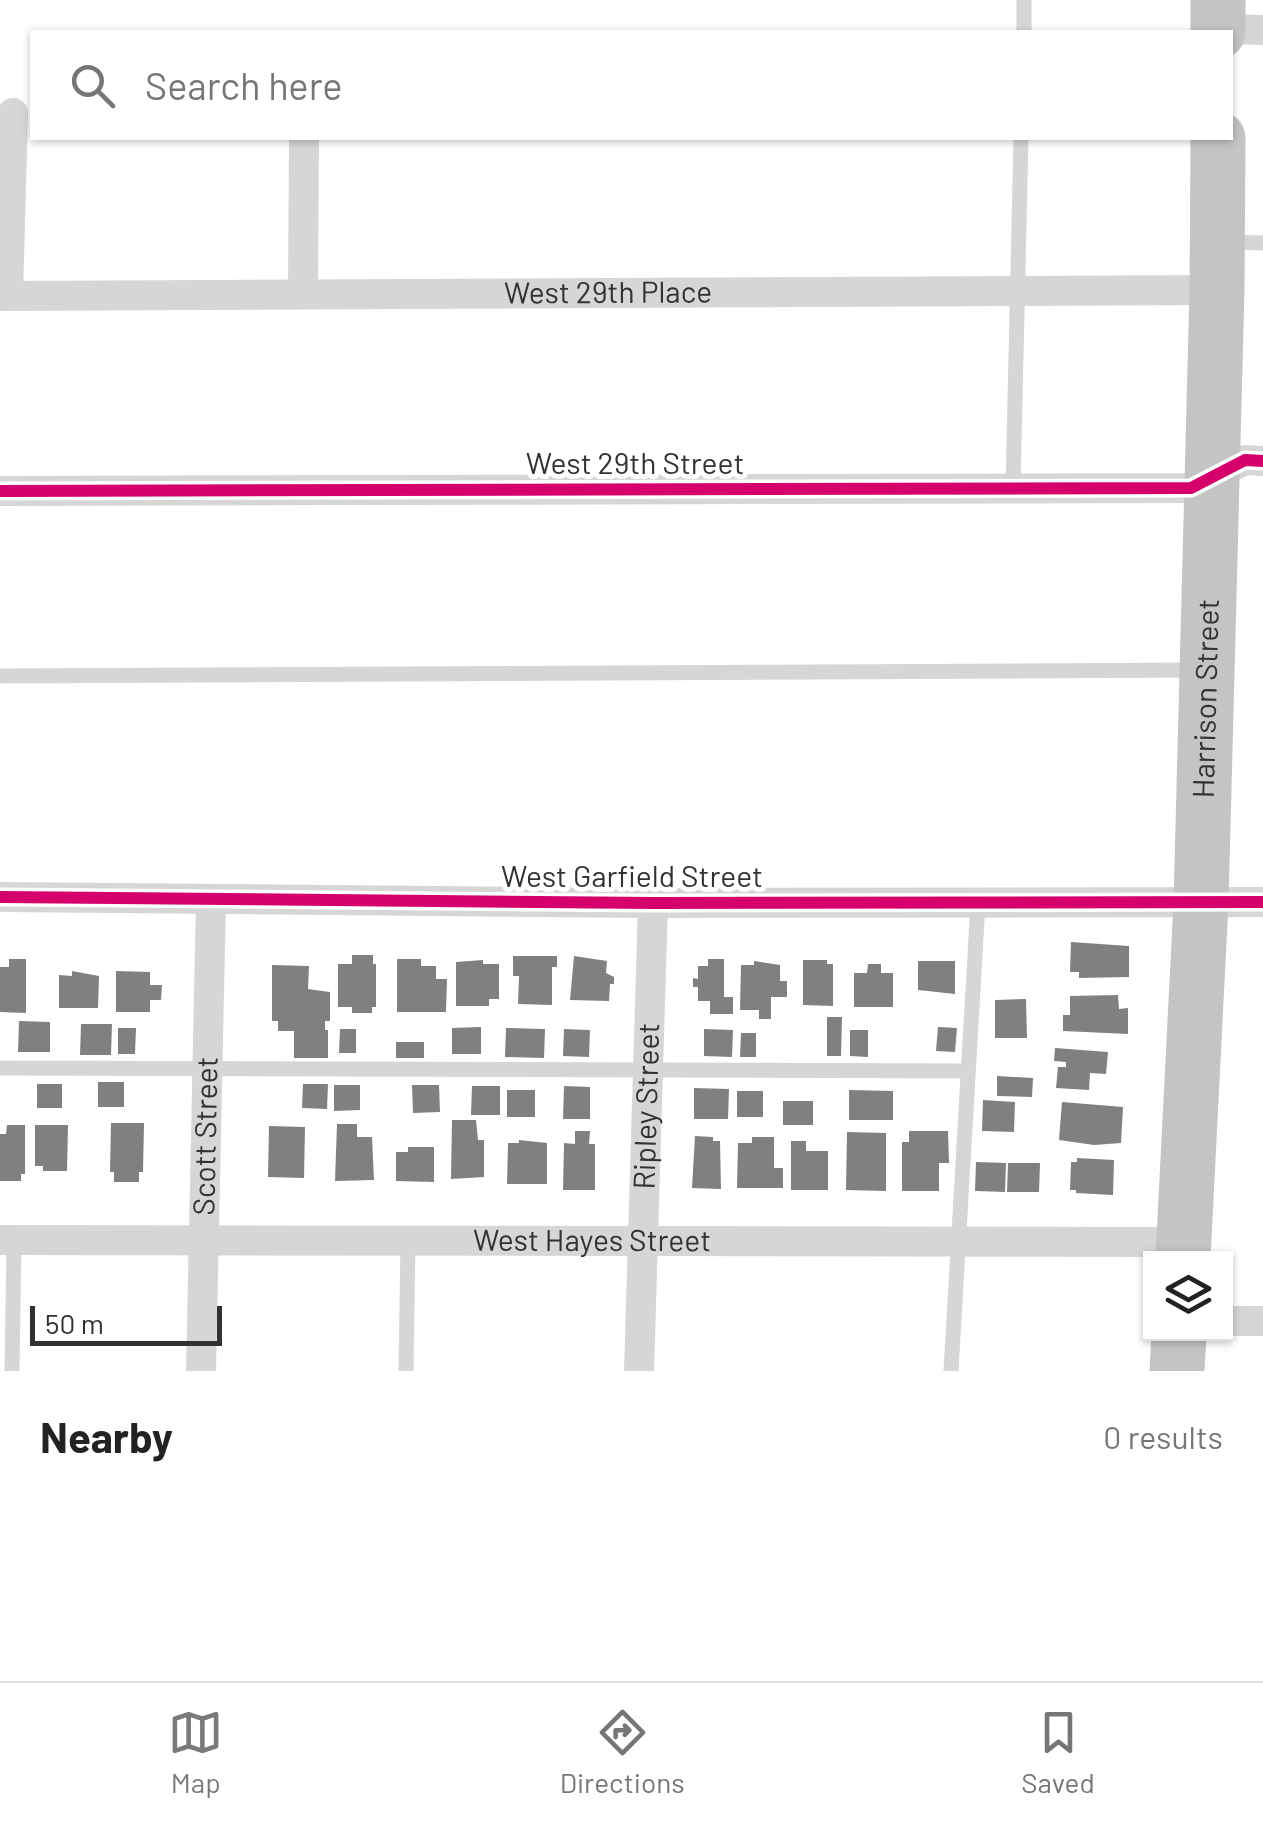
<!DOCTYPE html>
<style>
:root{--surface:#fff;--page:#f6f6f6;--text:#222;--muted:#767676;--line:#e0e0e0;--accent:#7a7a7a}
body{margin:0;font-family:Barlow,sans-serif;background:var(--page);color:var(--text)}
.controls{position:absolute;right:30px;bottom:30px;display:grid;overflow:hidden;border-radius:0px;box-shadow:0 2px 8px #0004}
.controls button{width:90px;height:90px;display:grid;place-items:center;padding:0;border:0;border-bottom:2px solid var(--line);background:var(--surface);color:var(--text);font:50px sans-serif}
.scale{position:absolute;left:30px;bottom:25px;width:192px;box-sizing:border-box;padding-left:10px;border:5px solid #323232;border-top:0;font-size:28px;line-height:35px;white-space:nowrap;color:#323232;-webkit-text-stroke:8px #fff;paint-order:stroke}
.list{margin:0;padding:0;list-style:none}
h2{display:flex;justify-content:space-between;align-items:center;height:130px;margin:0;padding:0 40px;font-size:42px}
h2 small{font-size:32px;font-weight:400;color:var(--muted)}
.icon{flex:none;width:55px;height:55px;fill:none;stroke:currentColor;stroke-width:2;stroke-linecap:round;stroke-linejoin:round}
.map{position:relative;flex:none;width:1263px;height:1371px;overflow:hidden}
.search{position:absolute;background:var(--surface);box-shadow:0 2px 8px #0004;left:30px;right:30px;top:30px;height:110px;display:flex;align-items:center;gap:25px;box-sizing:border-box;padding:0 35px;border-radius:0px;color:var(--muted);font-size:38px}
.sheet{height:310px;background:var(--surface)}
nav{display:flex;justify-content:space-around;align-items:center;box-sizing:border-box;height:140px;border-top:2px solid var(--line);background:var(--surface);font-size:28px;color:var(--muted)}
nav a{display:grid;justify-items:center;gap:5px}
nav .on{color:var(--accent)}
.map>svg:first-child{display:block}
</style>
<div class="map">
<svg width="1263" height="1371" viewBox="0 0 1263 1371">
<rect width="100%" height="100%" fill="#fff"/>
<g fill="#808080">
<polygon points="1071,942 1129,946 1129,977 1079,978 1079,972 1070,972"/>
<polygon points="352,955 373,955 373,964 376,964 376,1007 372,1007 372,1013 352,1013 352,1007 338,1007 338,964 352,964"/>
<polygon points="513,956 557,956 557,967 552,967 552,1005 518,1004 519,976 513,976"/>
<polygon points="574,956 607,961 606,973 614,977 614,984 610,984 609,1001 570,1000"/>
<polygon points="9,959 26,959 26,1013 0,1012 0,967 9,967"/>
<polygon points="397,959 421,959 421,966 436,966 436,979 447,979 446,1012 397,1012"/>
<polygon points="708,959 724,959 724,997 733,997 733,1014 710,1014 710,1001 698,1001 698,987 693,987 693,978 698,979 698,966 708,966"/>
<polygon points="483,960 483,964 499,964 499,999 489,999 489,1006 456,1006 456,962"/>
<polygon points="803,960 827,960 827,964 833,964 833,1006 803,1005"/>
<polygon points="754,961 780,965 780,981 787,981 787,997 771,997 771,1019 759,1019 759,1010 740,1010 741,965 754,965"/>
<polygon points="918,961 955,961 955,994 918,990"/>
<polygon points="868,964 881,964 881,973 893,973 893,1007 854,1007 854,973 867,973"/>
<polygon points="272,965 309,966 308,989 330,992 330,1021 325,1021 325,1030 328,1030 328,1058 294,1058 294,1031 278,1031 278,1021 272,1021"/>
<polygon points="72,971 99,976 98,1008 59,1008 59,975 72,976"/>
<polygon points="116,971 150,972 150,985 162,985 161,1000 150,1000 150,1012 116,1012"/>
<polygon points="1118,995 1119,1009 1128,1008 1128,1034 1063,1031 1063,1015 1070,1015 1070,996"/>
<polygon points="1026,999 1027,1038 995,1038 995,1000"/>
<polygon points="827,1017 842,1017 841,1056 827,1056"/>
<polygon points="19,1021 50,1022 50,1052 18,1052"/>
<polygon points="81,1024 112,1024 111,1055 80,1055"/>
<polygon points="481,1027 481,1054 452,1054 452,1028"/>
<polygon points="938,1027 957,1028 955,1052 936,1051"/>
<polygon points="118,1028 136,1028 135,1054 118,1054"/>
<polygon points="506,1028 545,1029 544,1058 505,1057"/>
<polygon points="340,1029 356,1029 356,1053 339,1053"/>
<polygon points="564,1029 590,1030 589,1057 563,1056"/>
<polygon points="704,1029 733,1030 732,1057 704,1056"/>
<polygon points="850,1030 868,1030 868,1057 850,1056"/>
<polygon points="741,1033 756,1033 756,1057 740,1057"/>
<rect x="396" y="1042" width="28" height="16"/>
<polygon points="1055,1048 1108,1052 1106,1074 1090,1073 1089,1090 1056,1088 1058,1067 1066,1067 1066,1062 1054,1061"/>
<polygon points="997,1076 1033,1078 1032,1097 997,1096"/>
<rect x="98" y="1082" width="26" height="25"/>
<rect x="37" y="1084" width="25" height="24"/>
<polygon points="303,1084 328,1084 327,1109 302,1108"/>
<polygon points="334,1085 360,1085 360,1110 334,1111"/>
<polygon points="412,1085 439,1085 440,1112 413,1113"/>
<polygon points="472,1086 500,1086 500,1115 471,1115"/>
<polygon points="564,1086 590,1087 590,1119 563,1119"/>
<polygon points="694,1088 729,1089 728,1119 694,1119"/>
<rect x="507" y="1090" width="28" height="27"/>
<polygon points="849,1090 893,1091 893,1120 849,1120"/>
<rect x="737" y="1091" width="26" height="26"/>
<polygon points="983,1100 1015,1102 1014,1132 982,1131"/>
<rect x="783" y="1101" width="30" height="24"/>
<polygon points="1062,1102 1123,1107 1121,1143 1094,1145 1059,1140"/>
<polygon points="452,1120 476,1120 478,1140 484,1140 484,1177 451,1179"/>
<polygon points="111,1123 144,1123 143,1172 139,1172 139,1182 114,1182 114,1172 110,1172"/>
<polygon points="337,1124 357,1124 357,1137 372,1137 374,1180 335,1181"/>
<polygon points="7,1125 25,1125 25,1174 21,1174 21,1181 0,1181 0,1134 6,1134"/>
<polygon points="35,1125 68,1125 67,1171 43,1171 43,1166 35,1166"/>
<polygon points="269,1126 305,1127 304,1178 268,1177"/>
<polygon points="575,1131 590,1131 589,1144 595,1144 595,1190 563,1190 564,1143 575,1144"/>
<polygon points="909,1131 948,1131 949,1163 939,1163 939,1191 902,1191 902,1142 909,1142"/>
<polygon points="847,1132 886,1133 886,1191 846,1190"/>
<polygon points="695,1136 713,1137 713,1141 720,1141 721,1189 692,1188"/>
<polygon points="752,1137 774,1137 774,1168 783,1168 783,1188 737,1188 738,1143 752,1143"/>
<polygon points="519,1140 547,1143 547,1184 507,1184 508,1143 519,1143"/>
<polygon points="791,1141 806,1141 806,1151 828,1151 828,1190 791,1190"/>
<polygon points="408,1147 434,1147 434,1182 396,1181 396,1152 408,1152"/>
<polygon points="1077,1158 1114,1160 1113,1195 1076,1193 1076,1190 1070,1190 1071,1162 1077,1162"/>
<polygon points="976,1162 1006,1163 1005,1192 975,1191"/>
<polygon points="1008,1163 1040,1163 1039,1192 1007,1192"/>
</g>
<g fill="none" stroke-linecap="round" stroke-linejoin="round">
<g stroke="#d6d6d6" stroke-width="15">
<polyline points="1024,32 1024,0"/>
<polyline points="1227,242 1263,243"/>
<polyline points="1013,487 1021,138"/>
<polyline points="0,676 1196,670"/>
<polyline points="0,1068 968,1071"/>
<polyline points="12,1371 14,1240"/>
<polyline points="406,1371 408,1241"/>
<polyline points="951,1371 978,903"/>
</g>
<g stroke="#d6d6d6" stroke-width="30">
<polyline points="1218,29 1263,30"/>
<polyline points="303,292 304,138"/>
<path id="s1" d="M 0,296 L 1217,290"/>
<polyline points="8,296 13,113"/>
<polyline points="0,491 1191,488 1245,460 1263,461"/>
<polyline points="0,897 653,903 1263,902"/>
<path id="s2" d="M 0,1240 L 1184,1242"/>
<polyline points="1226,1321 1263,1321"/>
<path id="s3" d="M 201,1371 L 211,900"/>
<path id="s4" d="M 639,1371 L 653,903"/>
</g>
<g stroke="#c4c4c4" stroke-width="55">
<polyline points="1218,32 1218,0"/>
<path id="s5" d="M 1183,1258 L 1201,903 L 1217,290 L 1218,138"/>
<polyline points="1177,1371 1179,1334"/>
</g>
<g stroke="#fff" stroke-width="19">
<g id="cycleway">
<polyline points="0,491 1191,488 1245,460 1263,461"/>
<polyline points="0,897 653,903 1263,902"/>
</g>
</g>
<use href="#cycleway" stroke="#d6006c" stroke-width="12"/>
</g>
<g text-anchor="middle" stroke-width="10" stroke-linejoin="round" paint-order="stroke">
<g font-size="30" fill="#323232" stroke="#fff">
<text dy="10" stroke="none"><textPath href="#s1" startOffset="608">West 29th Place</textPath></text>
<text x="635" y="474">West 29th Street</text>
<text dy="10" stroke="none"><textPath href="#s5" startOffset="560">Harrison Street</textPath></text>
<text x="632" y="887">West Garfield Street</text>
<text dy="10" stroke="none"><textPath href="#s4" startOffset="265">Ripley Street</textPath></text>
<text dy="10" stroke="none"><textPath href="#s3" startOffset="235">Scott Street</textPath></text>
<text dy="10" stroke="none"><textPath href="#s2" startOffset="592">West Hayes Street</textPath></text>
</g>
</g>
</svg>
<div class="controls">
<button><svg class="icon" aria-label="layers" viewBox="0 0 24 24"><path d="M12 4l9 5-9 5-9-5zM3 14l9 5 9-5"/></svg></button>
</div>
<div class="scale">50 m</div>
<div class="search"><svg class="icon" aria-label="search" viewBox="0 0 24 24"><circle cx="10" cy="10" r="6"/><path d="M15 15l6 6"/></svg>Search here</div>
</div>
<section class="sheet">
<h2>Nearby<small>0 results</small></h2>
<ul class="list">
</ul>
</section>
<nav>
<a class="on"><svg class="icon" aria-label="map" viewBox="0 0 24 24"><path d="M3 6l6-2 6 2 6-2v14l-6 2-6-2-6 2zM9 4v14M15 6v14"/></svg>Map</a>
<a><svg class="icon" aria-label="directions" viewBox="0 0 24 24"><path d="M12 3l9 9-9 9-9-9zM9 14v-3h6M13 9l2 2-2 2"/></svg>Directions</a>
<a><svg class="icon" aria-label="saved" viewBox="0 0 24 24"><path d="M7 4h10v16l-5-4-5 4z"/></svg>Saved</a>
</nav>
